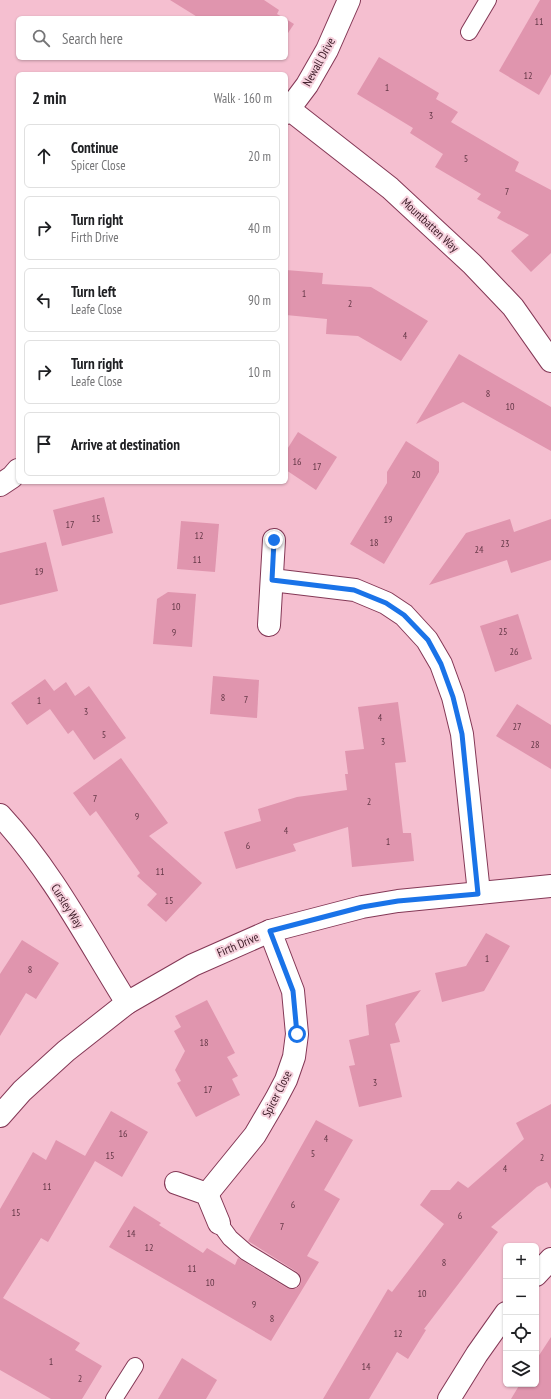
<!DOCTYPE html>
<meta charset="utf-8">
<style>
:root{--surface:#fff;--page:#f2f2f2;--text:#202124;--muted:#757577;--line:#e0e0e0}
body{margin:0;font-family:"PT Sans Narrow",sans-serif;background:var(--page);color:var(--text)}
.controls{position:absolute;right:12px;bottom:12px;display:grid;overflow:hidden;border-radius:6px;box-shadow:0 1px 3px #0004}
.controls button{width:36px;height:36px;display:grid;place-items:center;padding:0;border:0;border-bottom:1px solid var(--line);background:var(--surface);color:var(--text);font:20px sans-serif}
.stop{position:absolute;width:12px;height:12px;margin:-9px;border:3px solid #1a73e8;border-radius:50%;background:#fff}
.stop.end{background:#1a73e8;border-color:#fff;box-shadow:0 1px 4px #0008}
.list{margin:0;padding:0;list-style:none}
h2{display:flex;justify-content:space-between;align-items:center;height:52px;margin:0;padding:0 16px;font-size:17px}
h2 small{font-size:13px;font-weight:400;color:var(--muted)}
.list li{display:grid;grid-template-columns:26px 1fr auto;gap:12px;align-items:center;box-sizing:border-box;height:64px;margin:0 8px 8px;padding:0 8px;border:1px solid var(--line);border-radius:6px}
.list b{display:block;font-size:15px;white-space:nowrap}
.list p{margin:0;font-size:13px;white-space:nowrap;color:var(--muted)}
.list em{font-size:13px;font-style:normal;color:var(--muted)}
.icon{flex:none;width:22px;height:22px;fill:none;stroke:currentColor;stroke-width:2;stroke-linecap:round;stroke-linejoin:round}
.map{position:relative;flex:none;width:551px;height:1399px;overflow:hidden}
.search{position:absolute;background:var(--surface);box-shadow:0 1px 3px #0004;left:16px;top:16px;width:272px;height:44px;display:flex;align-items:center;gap:10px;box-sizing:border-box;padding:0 14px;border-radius:6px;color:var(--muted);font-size:15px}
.panel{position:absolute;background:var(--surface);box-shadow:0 1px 3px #0004;left:16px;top:72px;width:272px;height:412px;border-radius:6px}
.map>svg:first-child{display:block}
</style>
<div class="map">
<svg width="551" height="1399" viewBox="0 0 551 1399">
<rect width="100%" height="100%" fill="#f5bfd0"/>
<g fill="#e095ae">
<polygon points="170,0 264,0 279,10 277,14 284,18 199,18"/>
<polygon points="540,0 551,0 551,74 539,95 499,71"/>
<polygon points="286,19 294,24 286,36"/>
<polygon points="379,57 439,93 436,99 458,112 451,122 519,162 515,171 551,190 551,253 531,272 511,251 529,235 497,218 501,212 477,199 481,194 435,167 443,154 410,133 413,128 357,94"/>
<polygon points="286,270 323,273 322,284 371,287 428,321 401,361 358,336 326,334 327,319 286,315"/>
<polygon points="459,354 551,407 551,451 463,402 416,424"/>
<polygon points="298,432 337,457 316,490 286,470 286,451"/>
<polygon points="406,441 439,462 439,472 384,564 350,544 387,483 387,472"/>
<polygon points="104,497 113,533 62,546 53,510"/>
<polygon points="510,519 514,532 551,519 551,560 511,573 507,560 429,585 466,533"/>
<polygon points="181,521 219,524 215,572 177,569"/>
<polygon points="46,542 58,591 0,605 0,553"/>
<polygon points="168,592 196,594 192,647 153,644 157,599"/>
<polygon points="518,614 532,659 495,672 480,626"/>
<polygon points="213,676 259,680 257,718 210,714"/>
<polygon points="45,679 54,691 66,682 75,696 89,686 126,738 94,760 73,730 68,734 50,709 27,725 11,703"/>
<polygon points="398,702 406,762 395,763 403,833 411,833 414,861 352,867 348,827 293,844 296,851 236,869 224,832 261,821 258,809 297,797 347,790 345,774 348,774 345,751 364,749 358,707"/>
<polygon points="517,704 551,725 551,769 496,736"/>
<polygon points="121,758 168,823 149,836 202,883 166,922 147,905 157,894 137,876 140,873 96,811 90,816 73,793"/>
<polygon points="486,933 510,946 484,991 442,1002 435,973 466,966"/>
<polygon points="22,940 59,963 36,999 26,993 0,1036 0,974"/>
<polygon points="421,990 395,1024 400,1042 390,1044 402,1097 359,1107 349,1066 355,1065 349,1040 369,1035 366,1005"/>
<polygon points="207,1000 235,1053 227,1057 238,1076 232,1079 240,1095 196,1117 177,1083 181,1081 175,1070 185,1051 174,1031 181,1027 175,1016"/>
<polygon points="551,1104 551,1189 547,1182 537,1187 491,1227 498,1232 424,1329 426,1330 408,1359 397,1352 369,1399 323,1399 388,1289 392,1292 444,1224 420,1205 431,1190 450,1190 458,1181 468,1188 524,1139 516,1123"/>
<polygon points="111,1111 148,1132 122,1177 95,1161 48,1242 41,1238 3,1298 80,1343 75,1350 102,1366 82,1399 51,1399 0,1370 0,1209 33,1152 46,1160 56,1140 87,1157 85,1156"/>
<polygon points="316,1120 353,1140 324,1190 340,1199 307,1256 319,1262 271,1341 109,1247 134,1206 161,1223 159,1225 203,1253 207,1248 235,1265 238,1258 287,1288 292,1289 297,1288 300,1285 301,1280 300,1276 297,1272 248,1241"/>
<polygon points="551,1337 551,1399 511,1399 520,1384 536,1384 536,1360"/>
<polygon points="182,1358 217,1380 206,1399 158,1399"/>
</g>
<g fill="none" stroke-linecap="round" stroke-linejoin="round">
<g stroke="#843856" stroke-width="18">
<g id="service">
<polyline points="469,32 488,0"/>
<polyline points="219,1223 230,1238 246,1252 292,1280"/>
<polyline points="114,1399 135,1366"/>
</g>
</g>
<g stroke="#843856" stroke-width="24">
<g id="minor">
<polyline points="289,109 390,188 472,264 513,307 551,361"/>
<polyline points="286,113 307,85 327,50 349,0"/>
<polyline points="0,485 12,477 18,470"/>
<polyline points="272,580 355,590 386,603 404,615 427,640 441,664 453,697 462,734 479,893"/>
<polyline points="269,625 274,540"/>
<path d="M 0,815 C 52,871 87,939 127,1003"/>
<polyline points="0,1116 22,1091 66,1051 127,1003 193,965 270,931 362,907 398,901 551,886"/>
<polyline points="176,1183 207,1194 219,1223"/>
<polyline points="207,1194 255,1135 276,1099 286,1080 294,1057 297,1034 293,991 270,931"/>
<polyline points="536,1275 551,1259"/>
<polyline points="449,1399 477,1354 506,1313"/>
</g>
</g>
<use href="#service" stroke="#fff" stroke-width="16"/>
<use href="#minor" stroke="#fff" stroke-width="22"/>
</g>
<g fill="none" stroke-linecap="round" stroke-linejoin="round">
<polyline stroke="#1a73e8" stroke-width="5" points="274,540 272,580 354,590 386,603 404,615 428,640 441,664 453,697 462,734 478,894 398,901 362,907 270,931 293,991 297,1034"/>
</g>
<g text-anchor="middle" stroke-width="4" stroke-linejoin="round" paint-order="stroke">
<g font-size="10" fill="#643847">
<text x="539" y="25">11</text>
<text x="528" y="79">12</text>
<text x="387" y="91">1</text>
<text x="431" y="119">3</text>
<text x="466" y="162">5</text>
<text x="507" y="195">7</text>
<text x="304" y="297">1</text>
<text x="350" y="307">2</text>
<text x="405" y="339">4</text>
<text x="488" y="397">8</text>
<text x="510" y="410">10</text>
<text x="297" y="465">16</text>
<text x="317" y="470">17</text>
<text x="416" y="478">20</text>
<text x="96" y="522">15</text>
<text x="388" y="523">19</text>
<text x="70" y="528">17</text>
<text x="199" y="539">12</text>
<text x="374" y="546">18</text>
<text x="505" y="547">23</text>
<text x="479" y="553">24</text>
<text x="197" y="563">11</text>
<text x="39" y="575">19</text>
<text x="176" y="610">10</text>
<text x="503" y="635">25</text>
<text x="174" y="636">9</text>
<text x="514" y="655">26</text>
<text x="223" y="701">8</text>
<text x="246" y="703">7</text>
<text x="39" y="704">1</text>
<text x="86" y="715">3</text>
<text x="380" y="721">4</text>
<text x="517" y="730">27</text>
<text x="104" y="738">5</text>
<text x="383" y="745">3</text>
<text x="535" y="748">28</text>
<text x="95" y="802">7</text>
<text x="369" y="805">2</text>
<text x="137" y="820">9</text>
<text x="286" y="834">4</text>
<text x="388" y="845">1</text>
<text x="248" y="849">6</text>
<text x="160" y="875">11</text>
<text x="169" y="904">15</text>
<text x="487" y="962">1</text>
<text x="30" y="973">8</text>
<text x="204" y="1046">18</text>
<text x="375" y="1086">3</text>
<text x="208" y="1093">17</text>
<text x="123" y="1137">16</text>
<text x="326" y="1142">4</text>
<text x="313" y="1157">5</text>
<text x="110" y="1159">15</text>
<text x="542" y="1161">2</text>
<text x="505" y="1172">4</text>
<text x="47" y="1190">11</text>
<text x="293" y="1208">6</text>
<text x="16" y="1216">15</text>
<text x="460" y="1219">6</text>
<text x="282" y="1230">7</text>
<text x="131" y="1237">14</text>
<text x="149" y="1251">12</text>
<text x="444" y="1266">8</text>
<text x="192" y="1272">11</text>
<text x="210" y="1286">10</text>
<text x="422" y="1297">10</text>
<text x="254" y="1308">9</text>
<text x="272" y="1322">8</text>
<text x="398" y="1337">12</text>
<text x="51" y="1365">1</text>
<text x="366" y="1370">14</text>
<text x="80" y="1382">2</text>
</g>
<g font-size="12" fill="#3a1925" stroke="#f6d1dd">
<text transform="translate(319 62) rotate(-61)" y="4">Newall Drive</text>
<text transform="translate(430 225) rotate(43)" y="4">Mountbatten Way</text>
<text transform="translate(67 906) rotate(58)" y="4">Cursley Way</text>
<text transform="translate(238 945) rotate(-23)" y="4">Firth Drive</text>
<text transform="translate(277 1094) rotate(-63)" y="4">Spicer Close</text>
</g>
</g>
</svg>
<div class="controls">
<button>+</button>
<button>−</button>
<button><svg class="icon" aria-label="locate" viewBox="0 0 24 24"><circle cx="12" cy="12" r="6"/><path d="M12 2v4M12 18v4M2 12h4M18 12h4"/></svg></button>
<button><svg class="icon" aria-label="layers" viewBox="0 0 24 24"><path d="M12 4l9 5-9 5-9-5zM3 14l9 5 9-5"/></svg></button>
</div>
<div class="stop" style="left:297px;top:1034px"></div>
<div class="stop end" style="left:274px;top:540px"></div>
<div class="search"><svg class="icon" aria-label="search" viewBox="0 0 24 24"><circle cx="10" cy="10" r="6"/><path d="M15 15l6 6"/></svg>Search here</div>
<section class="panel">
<h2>2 min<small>Walk · 160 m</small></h2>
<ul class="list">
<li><svg class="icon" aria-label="ahead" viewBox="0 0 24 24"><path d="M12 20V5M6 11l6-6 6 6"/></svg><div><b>Continue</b><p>Spicer Close</p></div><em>20 m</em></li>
<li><svg class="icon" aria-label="right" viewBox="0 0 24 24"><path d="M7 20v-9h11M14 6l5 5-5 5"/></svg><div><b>Turn right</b><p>Firth Drive</p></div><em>40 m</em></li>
<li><svg class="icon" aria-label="left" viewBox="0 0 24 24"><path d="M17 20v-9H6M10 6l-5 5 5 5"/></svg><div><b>Turn left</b><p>Leafe Close</p></div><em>90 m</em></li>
<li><svg class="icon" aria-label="right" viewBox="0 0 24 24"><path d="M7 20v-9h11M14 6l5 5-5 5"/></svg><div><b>Turn right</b><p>Leafe Close</p></div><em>10 m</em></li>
<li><svg class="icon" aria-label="arrive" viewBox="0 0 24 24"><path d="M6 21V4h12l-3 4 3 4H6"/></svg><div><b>Arrive at destination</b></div></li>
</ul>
</section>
</div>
